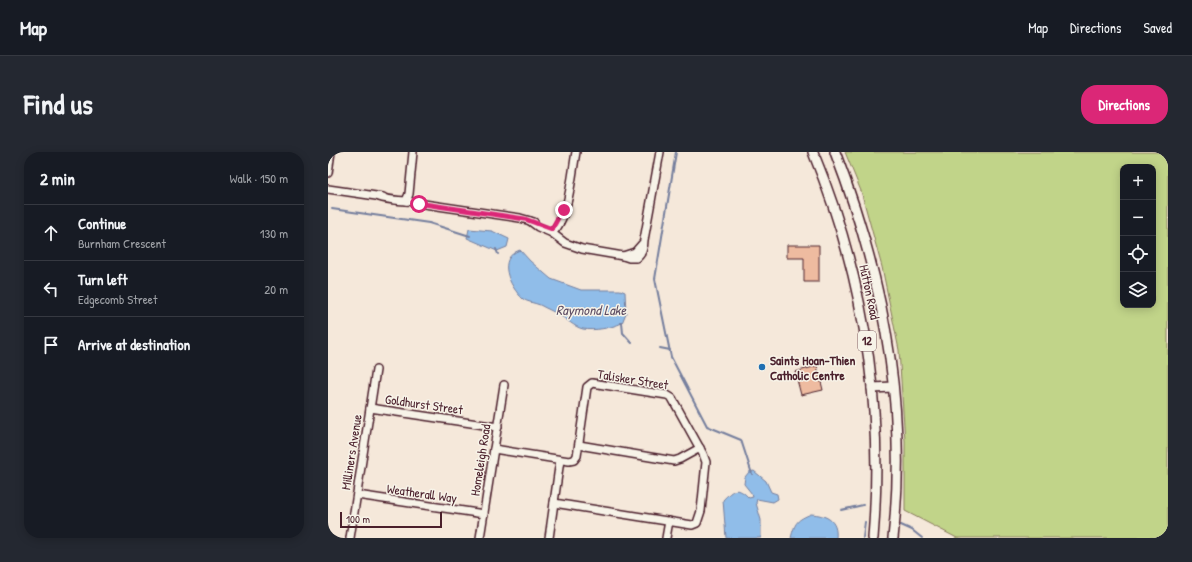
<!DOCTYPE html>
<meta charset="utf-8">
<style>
:root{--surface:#171b24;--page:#242831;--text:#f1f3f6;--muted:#9ea1a6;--line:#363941;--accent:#db2777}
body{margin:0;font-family:"Patrick Hand",sans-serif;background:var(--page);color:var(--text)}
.controls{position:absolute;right:12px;top:12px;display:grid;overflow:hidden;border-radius:8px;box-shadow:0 2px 10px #0003}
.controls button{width:36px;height:36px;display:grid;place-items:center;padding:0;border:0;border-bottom:1px solid var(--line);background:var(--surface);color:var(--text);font:20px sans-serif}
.scale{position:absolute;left:12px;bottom:10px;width:102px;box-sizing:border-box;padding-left:4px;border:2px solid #4a1f2b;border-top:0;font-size:11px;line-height:14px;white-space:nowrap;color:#4a1f2b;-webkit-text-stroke:3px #f7f3e8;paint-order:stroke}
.stop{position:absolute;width:12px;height:12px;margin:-9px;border:3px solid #db2777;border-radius:50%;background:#fff}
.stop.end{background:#db2777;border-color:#fff;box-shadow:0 1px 4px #0008}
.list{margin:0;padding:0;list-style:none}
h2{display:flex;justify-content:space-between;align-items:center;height:52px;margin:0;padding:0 16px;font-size:17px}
h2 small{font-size:13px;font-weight:400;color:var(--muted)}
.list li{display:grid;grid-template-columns:26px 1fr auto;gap:12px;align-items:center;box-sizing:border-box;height:56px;padding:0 16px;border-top:1px solid var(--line)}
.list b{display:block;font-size:15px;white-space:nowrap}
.list p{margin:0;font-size:13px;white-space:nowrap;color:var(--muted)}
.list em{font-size:13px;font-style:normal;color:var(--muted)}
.icon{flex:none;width:22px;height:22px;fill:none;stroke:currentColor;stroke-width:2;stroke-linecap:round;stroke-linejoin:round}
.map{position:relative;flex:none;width:840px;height:386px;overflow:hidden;border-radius:16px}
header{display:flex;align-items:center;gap:24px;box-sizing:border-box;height:56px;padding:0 20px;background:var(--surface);border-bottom:1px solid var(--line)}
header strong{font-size:19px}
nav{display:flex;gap:22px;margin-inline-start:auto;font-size:14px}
.intro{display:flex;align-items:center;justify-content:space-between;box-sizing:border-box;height:96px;padding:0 24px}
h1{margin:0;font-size:28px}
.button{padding:10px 18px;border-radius:16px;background:var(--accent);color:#fff;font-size:14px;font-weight:700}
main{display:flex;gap:24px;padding:0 24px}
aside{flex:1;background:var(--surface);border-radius:16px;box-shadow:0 2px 10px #0003}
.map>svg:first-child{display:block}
</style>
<header>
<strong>Map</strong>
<nav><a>Map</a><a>Directions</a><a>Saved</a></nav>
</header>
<div class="intro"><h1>Find us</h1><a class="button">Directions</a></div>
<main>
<aside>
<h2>2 min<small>Walk · 150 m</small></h2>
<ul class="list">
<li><svg class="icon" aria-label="ahead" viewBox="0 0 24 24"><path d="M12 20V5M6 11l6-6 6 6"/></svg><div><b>Continue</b><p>Burnham Crescent</p></div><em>130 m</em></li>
<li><svg class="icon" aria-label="left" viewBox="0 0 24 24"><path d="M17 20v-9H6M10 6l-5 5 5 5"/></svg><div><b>Turn left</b><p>Edgecomb Street</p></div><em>20 m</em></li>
<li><svg class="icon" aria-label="arrive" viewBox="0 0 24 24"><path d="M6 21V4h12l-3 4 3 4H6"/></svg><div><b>Arrive at destination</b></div></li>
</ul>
</aside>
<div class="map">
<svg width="840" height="386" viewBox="0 0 840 386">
<rect width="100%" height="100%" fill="#f5e8da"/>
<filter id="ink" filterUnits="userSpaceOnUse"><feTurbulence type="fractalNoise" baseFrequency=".025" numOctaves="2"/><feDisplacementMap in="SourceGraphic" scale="8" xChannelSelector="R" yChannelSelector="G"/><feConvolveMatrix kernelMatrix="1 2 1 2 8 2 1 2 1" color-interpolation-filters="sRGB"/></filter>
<g filter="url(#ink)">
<path fill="#c1d489" stroke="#867a5a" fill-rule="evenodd" d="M 517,0 L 840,0 L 840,386 L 629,386 L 577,359 L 577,289 L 571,198 L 554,115 L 533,39 ZM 795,15 L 825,15 L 825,153 L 795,153 Z"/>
<g fill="#90bde9" stroke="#747e9d">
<polygon points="141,77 164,79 181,87 179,95 169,99 139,86"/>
<path d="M 192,98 L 202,109 L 223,127 L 253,138 L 292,138 L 297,140 L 298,161 L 294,171 C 283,176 267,179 255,177 C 246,175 239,167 231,163 C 225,159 219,157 212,153 C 207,151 199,150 195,147 C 181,134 168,106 192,98 Z"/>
<path d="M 426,319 L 438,329 L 443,340 L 449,342 L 450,347 L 445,350 L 429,347 L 428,351 L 433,368 L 433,386 L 398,386 L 395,348 C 405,337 410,334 421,346 L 425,345 L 424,342 L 416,332 L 417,325 L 421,320 Z"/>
<path d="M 483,362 C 498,363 510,368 508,386 L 463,386 C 467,370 469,368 483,362 Z"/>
</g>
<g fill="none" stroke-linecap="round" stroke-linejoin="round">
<g stroke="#747e9d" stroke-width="2">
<polyline points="348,0 327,127 343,205 379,274 413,288 424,322"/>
<polyline points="4,57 101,71 142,84"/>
<polyline points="168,97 170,102"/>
<polyline points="293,171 294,171 295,181 304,191"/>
<polyline points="332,196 342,198"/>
<polyline points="513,358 535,353"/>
<polyline points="573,373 584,378 594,386"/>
<polyline points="535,386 537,370"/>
</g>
</g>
<g fill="#eebba0" stroke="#4a1f2b">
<polygon points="459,93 491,93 491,130 476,130 476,106 459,106"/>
<polygon points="489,214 495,238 473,243 467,220"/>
</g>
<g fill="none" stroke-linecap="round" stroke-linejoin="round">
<g stroke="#4a1f2b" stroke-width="10">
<g id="minor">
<polyline points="0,21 3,0"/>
<polyline points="0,37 55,45"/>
<path d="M 51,45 C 60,48 68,48 77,49 C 84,49 89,52 96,52 L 192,66 L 206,70"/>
<polyline points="78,49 81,42 85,0"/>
<path d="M 202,69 L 210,75 L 224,81 L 237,91 L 254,97 L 295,104 L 301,106 L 309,106 C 315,101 316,95 316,88 L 332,0"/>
<path d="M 224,81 C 241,67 244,21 248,0"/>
<polyline points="295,104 307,100 314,92"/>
<polyline points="42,256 170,275"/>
<polyline points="251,293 346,309 352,307 372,296"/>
<polyline points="166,297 241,309 246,308 249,304 258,242 259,235 264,231 339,243 344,246 375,302 378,310 373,359 369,371 364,373 226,351"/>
<polyline points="29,343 156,362"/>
<polyline points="22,386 48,218"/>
<polyline points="152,386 176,233"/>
<polyline points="221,386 232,308"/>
<polyline points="338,386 341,369"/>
</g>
</g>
<g stroke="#4a1f2b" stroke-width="12">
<g id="major">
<path d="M 485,0 C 536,124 556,252 545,386"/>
<path d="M 507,0 C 554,122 580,255 565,386"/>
<polyline points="544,236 565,235"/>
</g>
</g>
<use href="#minor" stroke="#f7f3e8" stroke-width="7"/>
<use href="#major" stroke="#f7f3e8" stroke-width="9"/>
</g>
</g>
<g fill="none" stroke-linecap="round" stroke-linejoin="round" filter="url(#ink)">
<polyline stroke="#db2777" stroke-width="5" points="91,52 96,52 197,67 224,77 231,64 236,58"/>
</g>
<circle fill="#1f6fb2" stroke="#f7f3e8" stroke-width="1.5" cx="434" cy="215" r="4"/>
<g text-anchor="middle" stroke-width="3" stroke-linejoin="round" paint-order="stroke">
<rect fill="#f7f3e8" stroke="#7e5f64" stroke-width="1" x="530" y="179" width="18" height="20" rx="3"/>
<g font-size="12" font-weight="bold" fill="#4a1f2b">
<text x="539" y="193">12</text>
</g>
<g font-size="13" fill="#4a1f2b" stroke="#f7f3e8">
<text transform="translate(542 140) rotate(78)" y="5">Hutton Road</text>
<text transform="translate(305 227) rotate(9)" y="5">Talisker Street</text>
<text transform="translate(96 252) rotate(8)" y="5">Goldhurst Street</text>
<text transform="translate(23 300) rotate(-81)" y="5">Milliners Avenue</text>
<text transform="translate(152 308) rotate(-81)" y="5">Homeleigh Road</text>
<text transform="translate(94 341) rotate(8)" y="5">Weatherall Way</text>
</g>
<g font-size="13" font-weight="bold" fill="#4a1f2b" stroke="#f7f3e8" text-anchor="start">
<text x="442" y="213">Saints Hoan-Thien<tspan x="442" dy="15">Catholic Centre</tspan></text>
</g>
<g font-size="14" font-style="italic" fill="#5f4e64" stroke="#f7f3e8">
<text x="263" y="163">Raymond Lake</text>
</g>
</g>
</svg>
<div class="controls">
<button>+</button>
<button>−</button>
<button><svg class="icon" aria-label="locate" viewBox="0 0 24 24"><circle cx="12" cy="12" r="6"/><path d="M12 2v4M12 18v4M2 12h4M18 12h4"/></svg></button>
<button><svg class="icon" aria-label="layers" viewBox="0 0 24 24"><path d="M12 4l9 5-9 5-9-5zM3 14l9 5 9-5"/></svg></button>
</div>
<div class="scale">100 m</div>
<div class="stop" style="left:91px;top:52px"></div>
<div class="stop end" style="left:236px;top:58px"></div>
</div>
</main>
